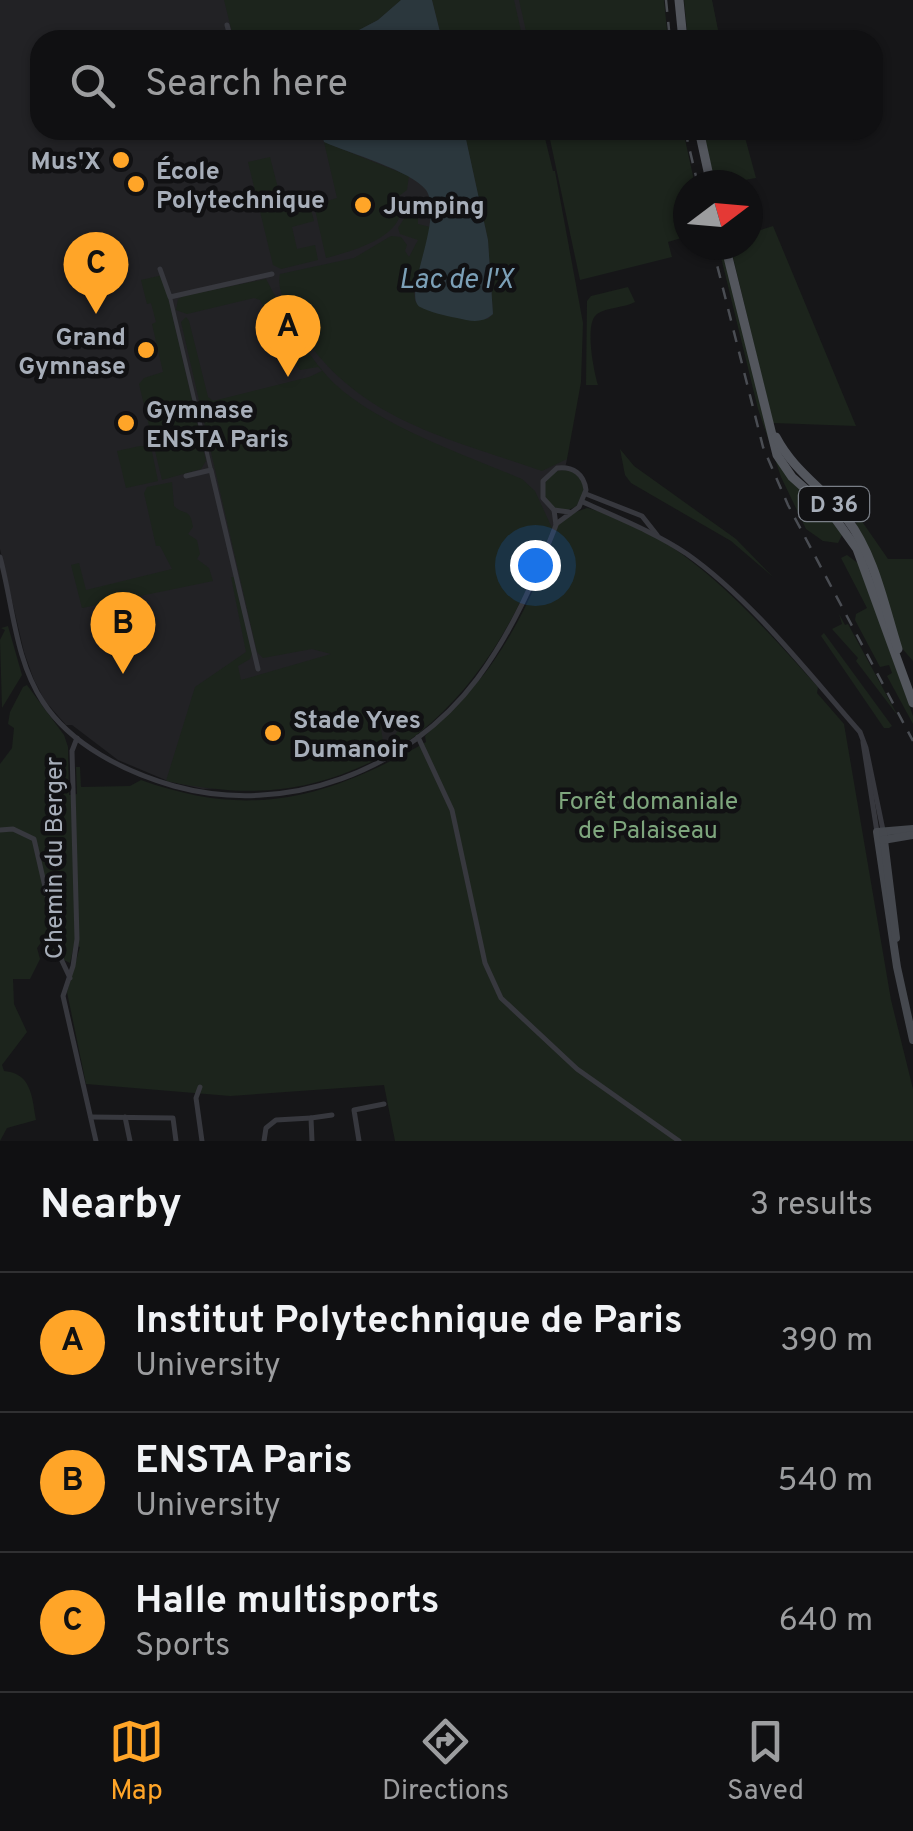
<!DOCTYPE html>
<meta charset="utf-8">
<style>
:root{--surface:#101012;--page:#19191b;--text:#f1f3f6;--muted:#9c9d9f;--line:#303032;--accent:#ffa528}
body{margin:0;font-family:Overpass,sans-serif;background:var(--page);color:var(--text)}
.compass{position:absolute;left:673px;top:170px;width:90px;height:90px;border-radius:50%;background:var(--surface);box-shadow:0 2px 8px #0004;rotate:74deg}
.you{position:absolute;left:535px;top:565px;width:35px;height:35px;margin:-25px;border:8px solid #fff;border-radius:50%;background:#1a73e8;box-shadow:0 0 0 15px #1a73e833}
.badge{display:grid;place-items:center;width:65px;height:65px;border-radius:50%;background:var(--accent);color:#111;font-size:32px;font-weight:700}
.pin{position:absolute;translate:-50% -82px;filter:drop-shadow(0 2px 5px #0008)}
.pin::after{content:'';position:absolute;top:52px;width:35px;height:30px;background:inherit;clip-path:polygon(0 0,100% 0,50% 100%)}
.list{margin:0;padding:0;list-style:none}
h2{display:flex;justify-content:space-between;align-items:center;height:130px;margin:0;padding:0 40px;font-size:42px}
h2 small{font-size:32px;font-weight:400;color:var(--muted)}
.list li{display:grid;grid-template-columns:65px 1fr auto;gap:30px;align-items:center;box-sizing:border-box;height:140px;padding:0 40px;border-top:2px solid var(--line)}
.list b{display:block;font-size:38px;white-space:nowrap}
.list p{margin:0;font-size:32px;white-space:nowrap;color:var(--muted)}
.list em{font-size:32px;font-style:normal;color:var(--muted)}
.icon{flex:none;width:55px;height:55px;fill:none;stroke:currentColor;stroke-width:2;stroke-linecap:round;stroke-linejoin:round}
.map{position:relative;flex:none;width:913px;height:1141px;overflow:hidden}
.search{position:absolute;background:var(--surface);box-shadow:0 2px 8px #0004;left:30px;right:30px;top:30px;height:110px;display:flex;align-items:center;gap:25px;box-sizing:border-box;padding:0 35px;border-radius:30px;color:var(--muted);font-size:38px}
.sheet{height:550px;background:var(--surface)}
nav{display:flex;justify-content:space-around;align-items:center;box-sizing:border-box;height:140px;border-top:2px solid var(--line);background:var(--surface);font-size:28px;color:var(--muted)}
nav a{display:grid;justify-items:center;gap:5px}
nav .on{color:var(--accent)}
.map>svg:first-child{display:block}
</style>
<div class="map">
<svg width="913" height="1141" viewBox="0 0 913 1141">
<rect width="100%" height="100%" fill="#161618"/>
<polygon fill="#222225" points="0,0 568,0 564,40 40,40 40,130 541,130 567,459 553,526 509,619 440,711 383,752 290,785 203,789 168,781 118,760 72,725 66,725 45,701 34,680 24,652 0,549"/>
<g fill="#1c241c">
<polygon points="224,0 401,0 378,20 340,40 234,40"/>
<polygon points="432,0 514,0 523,40 442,40"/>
<polygon points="519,0 664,0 668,40 528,40"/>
<polygon points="684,0 712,0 720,40 688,40"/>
<path d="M 464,130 L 543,130 L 553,171 L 555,171 L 583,323 L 581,382 L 567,459 L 542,471 C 445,437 353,419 296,324 C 288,310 276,290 280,274 L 354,258 L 391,236 L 401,237 L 407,245 L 405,251 L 409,257 L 418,240 L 400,234 L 398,228 L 409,211 L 426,201 L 430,209 L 418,208 L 418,224 L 430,227 L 429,234 L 414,291 L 415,301 C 429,317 467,318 488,319 L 493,314 L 488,240 Z"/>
<polygon points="548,130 683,130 695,185 688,185 688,236 668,242 672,257 580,280"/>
<polygon points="703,130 743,130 756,178 715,185"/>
<path d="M 324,142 L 409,176 L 407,190 L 399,196 C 400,202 402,207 401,212 C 396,240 348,252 326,258 L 314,205 L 337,198 Z"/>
<polygon points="270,157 284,212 310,206 314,221 292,227 297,249 315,245 318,260 281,269 273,265 248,162"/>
<polygon points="773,226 856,426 773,423 730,245 748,245 748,234"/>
<polygon points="718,245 723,245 776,458 830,514 842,535 838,543 823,541 806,529 781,477 758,409"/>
<polygon points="163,275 206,461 201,469 162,480 139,384 144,378 163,372 152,324 156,322 151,303 147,304 141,280"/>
<path d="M 266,279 C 284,312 301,347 327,376 C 367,421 465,455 522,479 L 535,491 L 552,528 C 525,601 490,670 431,723 C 420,732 407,744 394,748 L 397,745 L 394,736 L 399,729 L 395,723 L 386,720 L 380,722 L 385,755 C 309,795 248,798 166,781 L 195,687 L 246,652 L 231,577 L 234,577 L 252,653 L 250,659 L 238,666 L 241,680 L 331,654 L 312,649 L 263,658 L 257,652 L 181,322 L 186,317 L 189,321 L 208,397 L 213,401 L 309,377 L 322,371 L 318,367 L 300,370 L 278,339 L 260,300 L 254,298 L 187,314 L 176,310 L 178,299 L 184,296 Z"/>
<path d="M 628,287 L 635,302 C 624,308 607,307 597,314 C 584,323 594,372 598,385 L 586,385 L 587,301 L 591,296 Z"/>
<polygon points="140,446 151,447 158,481 126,488 117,451"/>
<polygon points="620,449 634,466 736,539 773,577 731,541 631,483 625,475"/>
<circle cx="564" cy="490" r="20"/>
<path d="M 172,482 L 174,506 C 184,516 190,507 193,527 L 188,534 L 197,540 L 200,554 L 197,559 L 209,568 L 213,581 L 82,608 L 71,565 L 79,563 L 86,590 L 172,569 L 160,546 L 156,546 L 144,493 L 147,487 Z"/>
<path d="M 587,508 C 681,530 756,619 818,687 L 817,693 L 844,724 L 891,1000 L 913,1089 L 913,1141 L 395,1141 L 384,1085 L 230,1096 L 86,1084 L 67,992 L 80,947 L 74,945 L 70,963 L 54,955 L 45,937 L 37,948 L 40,959 L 30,979 L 13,979 L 14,1004 L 27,1032 L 2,1065 L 4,1071 C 32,1073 32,1098 36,1120 L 7,1128 L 0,1141 L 0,764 L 12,748 L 14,728 L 8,724 L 10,712 L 23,687 L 27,685 L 64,735 L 68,747 L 69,795 L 77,794 L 76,767 L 80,767 L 81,787 L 130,786 L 141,780 C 252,820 327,798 426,742 L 425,736 C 448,712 475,689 493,662 C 523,619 543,571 559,522 L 565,516 Z"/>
<polygon points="861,520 888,559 913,559 913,661 901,647 855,524"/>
<polygon points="847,555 859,564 913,716 913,724 887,676 892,673 889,665 880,667 855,620 856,614 867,608 841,558"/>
<polygon points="839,614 845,625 848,624 898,716 856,661 858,658 832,629 842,624"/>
<polygon points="8,626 22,675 2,708 0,640 5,630 1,628"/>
<polygon points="824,633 892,726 889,728 884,728 821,636"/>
</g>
<g fill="#2b373d">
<polygon points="401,0 432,0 442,40 340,40 378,20"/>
<path d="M 321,130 L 464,130 L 488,240 L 493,314 C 482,324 470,321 457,318 C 447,316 429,312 420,307 C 401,296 445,218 426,190 C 412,171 349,153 324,142 Z"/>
</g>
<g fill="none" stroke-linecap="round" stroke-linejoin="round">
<polyline stroke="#37383e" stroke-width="4" points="170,297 211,470"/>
<g stroke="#37383e" stroke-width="5">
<polyline points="227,25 231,40"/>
<polyline points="160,269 170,297 272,274"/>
<polyline points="186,476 211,470 258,669"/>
<polyline points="586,494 642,516 657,535"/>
<path d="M 583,502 C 618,518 654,532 687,554 C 751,599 808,673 860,732 L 866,748 L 883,830"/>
<path d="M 556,524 L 579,507 L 586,490 C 584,474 573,466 557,468 L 543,481 L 543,498 L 554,510 L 569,512"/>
<path d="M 0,557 C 13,605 15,660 43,702 C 71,745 125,772 174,786 C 286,817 408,771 477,679 C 512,632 535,579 556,525 L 554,510"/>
<polyline points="418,737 452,810 485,963 501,998 577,1069 679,1141"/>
<polyline points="77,738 72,751 77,939 73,966 63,996 96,1141"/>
<polyline points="863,742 877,832"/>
<polyline points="0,830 13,829 34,839 62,961 70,978"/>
<polyline points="200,1087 196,1098 202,1141"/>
<polyline points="91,1117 173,1118 176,1141"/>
<polyline points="125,1117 130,1141"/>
<polyline points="264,1141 266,1128 276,1120 311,1118"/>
<polyline points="312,1141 311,1118 332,1115"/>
<polyline points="359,1141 354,1110 384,1104"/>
</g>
<g stroke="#45484e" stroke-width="8">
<polyline points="913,829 877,832 897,967 913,1040"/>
<polyline points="883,832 896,938"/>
<polyline points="883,840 913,835"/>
</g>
<g stroke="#53565d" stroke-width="9">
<polyline points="679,0 683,40"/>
<polyline points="699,130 711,185"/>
<polyline points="725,245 777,455 792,477 829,510 857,549 913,703"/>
<path d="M 776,437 C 795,473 824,488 847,519 C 875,556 884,605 898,649"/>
</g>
<g stroke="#4a4d53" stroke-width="2.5" stroke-dasharray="12 10" stroke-linecap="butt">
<polyline points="666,0 670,40"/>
<polyline points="685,130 698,185"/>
<polyline points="712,245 763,447 788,505 913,741"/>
</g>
</g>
<g fill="#ffa528" stroke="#111113" stroke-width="4">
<circle cx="121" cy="160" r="10"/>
<circle cx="136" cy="184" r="10"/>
<circle cx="363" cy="205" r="10"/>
<circle cx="146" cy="350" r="10"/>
<circle cx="126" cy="423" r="10"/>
<circle cx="273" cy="733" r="10"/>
</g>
<g text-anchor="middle" stroke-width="9" stroke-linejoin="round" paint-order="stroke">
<rect fill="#111113" stroke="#7a7f87" stroke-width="2.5" x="799" y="487" width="70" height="34" rx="8"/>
<g font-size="22" font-weight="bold" fill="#a7aeb9">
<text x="834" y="512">D 36</text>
</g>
<g font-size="25" font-weight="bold" fill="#a7aeb9" stroke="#111113" text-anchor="start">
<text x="101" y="169" text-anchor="end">Mus'X</text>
<text x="156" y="179">École<tspan x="156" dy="29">Polytechnique</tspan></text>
<text x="383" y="214">Jumping</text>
<text x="126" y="345" text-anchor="end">Grand<tspan x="126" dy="29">Gymnase</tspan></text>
<text x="146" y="418">Gymnase<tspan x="146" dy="29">ENSTA Paris</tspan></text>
<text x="293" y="728">Stade Yves<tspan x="293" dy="29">Dumanoir</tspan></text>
</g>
<g font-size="25" fill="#7ea67d" stroke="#111113">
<text x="648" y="809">Forêt domaniale<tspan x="648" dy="29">de Palaiseau</tspan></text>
</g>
<g font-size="25" fill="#a7aeb9" stroke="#111113">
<text transform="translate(53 858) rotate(-90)" y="9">Chemin du Berger</text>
</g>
<g font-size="28" font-style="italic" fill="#7ca0b7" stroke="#111113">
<text x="456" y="288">Lac de l'X</text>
</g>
</g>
</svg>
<svg class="compass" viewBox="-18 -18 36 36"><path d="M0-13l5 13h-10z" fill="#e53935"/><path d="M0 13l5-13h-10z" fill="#9c9d9f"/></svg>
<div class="you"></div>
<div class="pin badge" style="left:288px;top:377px">A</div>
<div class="pin badge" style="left:123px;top:674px">B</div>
<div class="pin badge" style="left:96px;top:314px">C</div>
<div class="search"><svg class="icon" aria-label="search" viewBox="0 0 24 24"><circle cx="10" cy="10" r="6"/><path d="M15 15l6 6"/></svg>Search here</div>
</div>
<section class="sheet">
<h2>Nearby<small>3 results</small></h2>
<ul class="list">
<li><span class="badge">A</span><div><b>Institut Polytechnique de Paris</b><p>University</p></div><em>390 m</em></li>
<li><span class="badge">B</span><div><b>ENSTA Paris</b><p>University</p></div><em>540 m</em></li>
<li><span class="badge">C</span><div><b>Halle multisports</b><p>Sports</p></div><em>640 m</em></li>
</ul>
</section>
<nav>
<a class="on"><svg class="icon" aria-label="map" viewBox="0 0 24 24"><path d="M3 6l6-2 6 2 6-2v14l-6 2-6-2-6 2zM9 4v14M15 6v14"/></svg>Map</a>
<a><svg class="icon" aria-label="directions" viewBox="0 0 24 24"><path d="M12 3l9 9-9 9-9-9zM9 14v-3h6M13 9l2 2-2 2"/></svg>Directions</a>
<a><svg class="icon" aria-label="saved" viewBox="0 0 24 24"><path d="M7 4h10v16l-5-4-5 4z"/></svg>Saved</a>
</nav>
